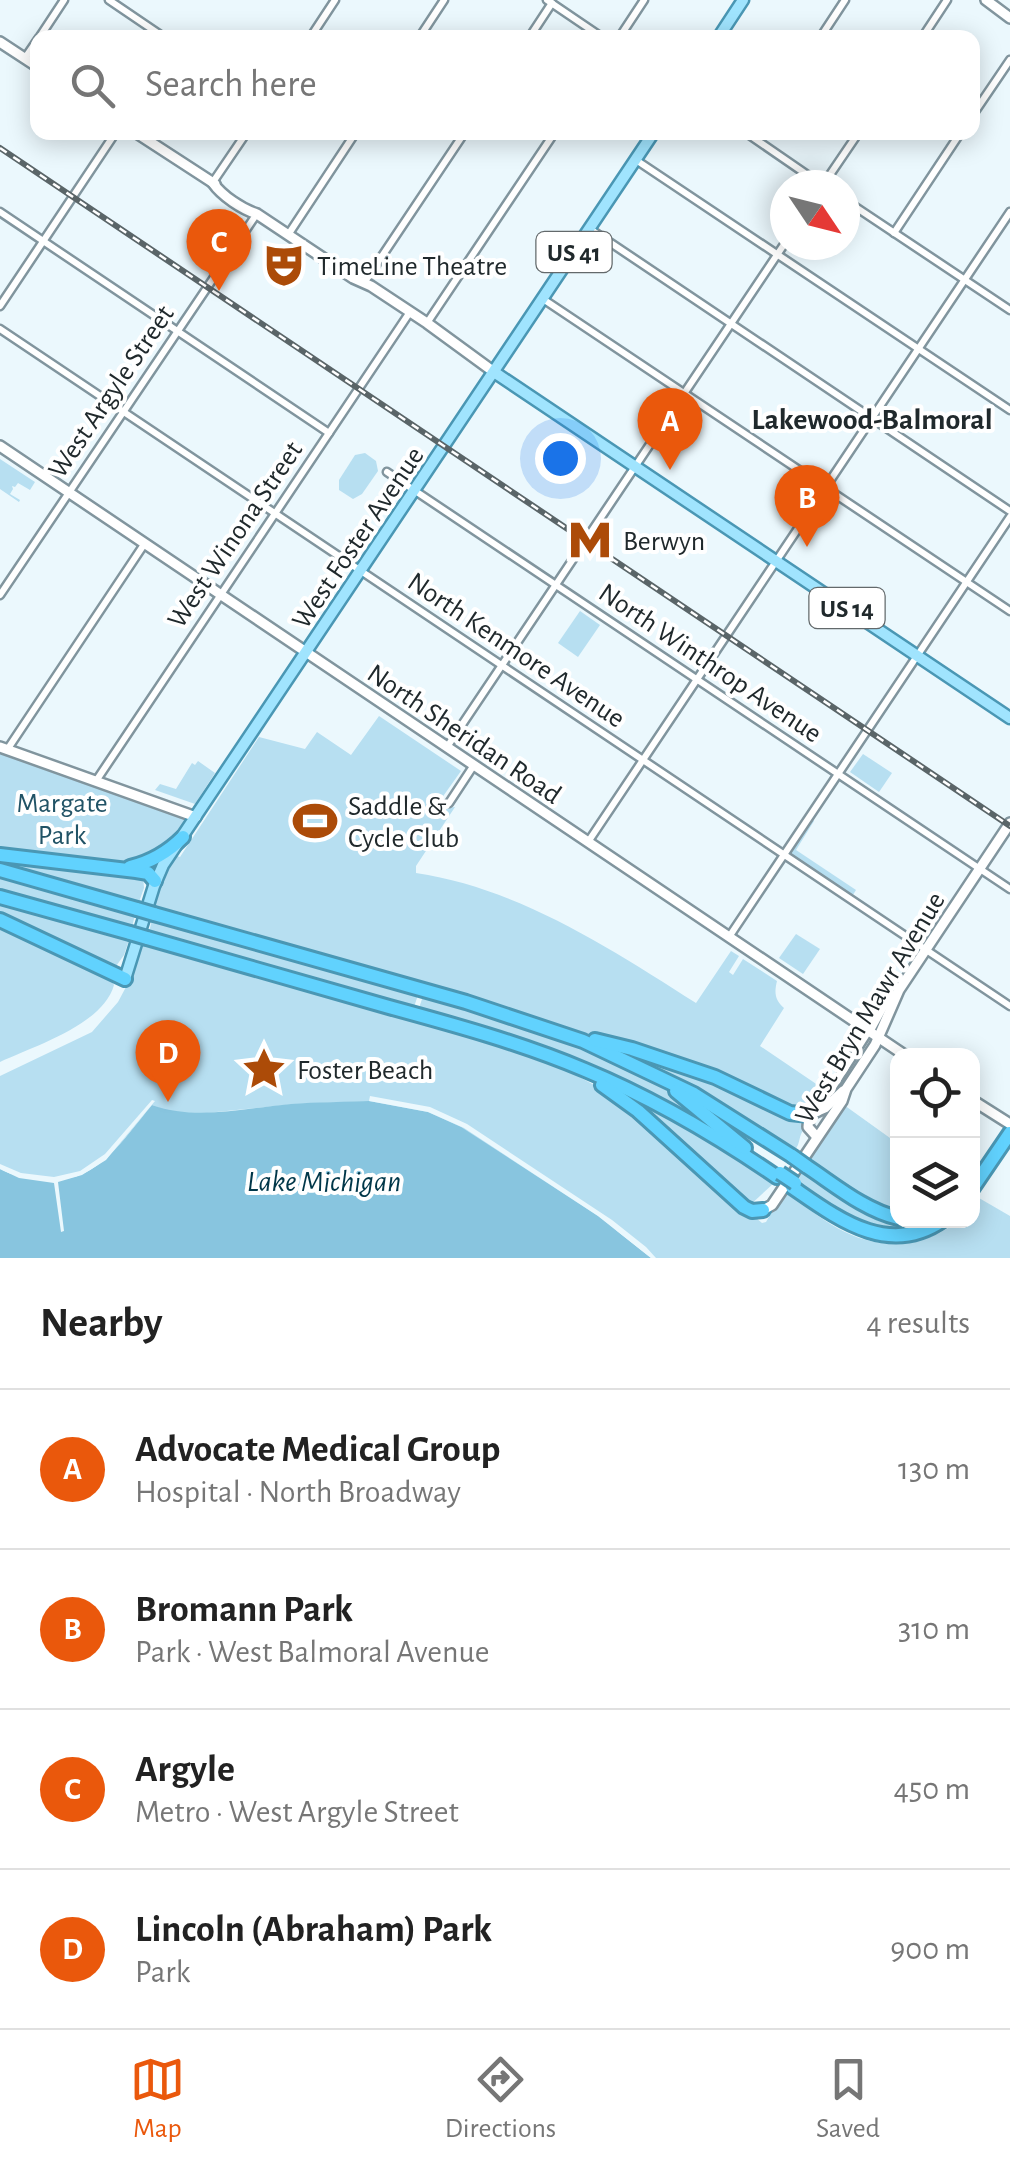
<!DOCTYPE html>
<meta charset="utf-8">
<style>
:root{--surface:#fff;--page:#f6f6f6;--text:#222;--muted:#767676;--line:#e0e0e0;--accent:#ea580c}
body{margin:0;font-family:"Alegreya Sans",sans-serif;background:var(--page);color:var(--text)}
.controls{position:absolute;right:30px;bottom:30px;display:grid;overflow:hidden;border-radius:20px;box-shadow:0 5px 25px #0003}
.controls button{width:90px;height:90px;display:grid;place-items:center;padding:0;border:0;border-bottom:2px solid var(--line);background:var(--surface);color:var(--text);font:50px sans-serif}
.compass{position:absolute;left:770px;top:170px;width:90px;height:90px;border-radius:50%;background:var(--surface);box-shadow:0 5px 25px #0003;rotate:125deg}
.you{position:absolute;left:560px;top:458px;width:35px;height:35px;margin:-25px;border:8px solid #fff;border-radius:50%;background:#1a73e8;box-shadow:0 0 0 15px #1a73e833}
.badge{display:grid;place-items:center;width:65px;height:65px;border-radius:50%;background:var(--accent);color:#fff;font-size:32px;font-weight:700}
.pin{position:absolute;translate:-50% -82px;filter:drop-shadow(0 2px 5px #0008)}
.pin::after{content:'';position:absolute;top:52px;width:35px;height:30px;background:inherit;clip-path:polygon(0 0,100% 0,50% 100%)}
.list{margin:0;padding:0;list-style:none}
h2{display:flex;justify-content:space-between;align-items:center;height:130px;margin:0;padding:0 40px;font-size:42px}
h2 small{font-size:32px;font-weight:400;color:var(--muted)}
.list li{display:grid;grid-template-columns:65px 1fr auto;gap:30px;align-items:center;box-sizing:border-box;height:160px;padding:0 40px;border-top:2px solid var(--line)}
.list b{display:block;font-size:38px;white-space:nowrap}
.list p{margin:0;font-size:32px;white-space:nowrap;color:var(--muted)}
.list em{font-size:32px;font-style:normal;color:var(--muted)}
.icon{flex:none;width:55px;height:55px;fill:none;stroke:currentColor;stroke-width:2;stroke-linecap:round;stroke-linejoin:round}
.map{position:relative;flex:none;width:1010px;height:1258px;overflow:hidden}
.search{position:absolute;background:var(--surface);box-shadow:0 5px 25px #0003;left:30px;right:30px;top:30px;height:110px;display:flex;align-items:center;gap:25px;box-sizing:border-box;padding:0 35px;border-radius:20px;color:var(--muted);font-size:38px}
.sheet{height:770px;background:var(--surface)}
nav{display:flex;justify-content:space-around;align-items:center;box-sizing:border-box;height:140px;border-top:2px solid var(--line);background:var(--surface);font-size:28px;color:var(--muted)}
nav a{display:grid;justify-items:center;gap:5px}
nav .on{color:var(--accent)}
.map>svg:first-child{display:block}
</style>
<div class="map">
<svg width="1010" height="1258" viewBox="0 0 1010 1258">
<rect width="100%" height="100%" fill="#ebf8fd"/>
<g fill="#b7dff1">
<polygon points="365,453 376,461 378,471 362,494 353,499 339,490 339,480 355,455"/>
<polygon points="0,459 35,482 30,490 18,483 15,487 12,486 13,489 10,494 20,500 19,502 0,489"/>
<polygon points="580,611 600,625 578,657 558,643"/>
<path d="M 379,716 L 461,771 L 439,802 L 447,808 L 455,807 L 416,866 L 416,873 C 518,888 610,948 696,1003 L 731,951 L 739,956 L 729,972 L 733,975 L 743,959 L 777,981 C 774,993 775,1000 784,1008 L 760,1046 L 834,1096 C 825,1107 811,1111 798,1112 L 684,1064 L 459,993 L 156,907 L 154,904 C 160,886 167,871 177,856 L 180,857 L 259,737 L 305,749 L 317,732 L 351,755 Z"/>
<polygon points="0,751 183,817 186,822 173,839 154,856 127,865 0,851"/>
<polygon points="863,754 892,773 879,792 850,772"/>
<polygon points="198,761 215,773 195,804 155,790 160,784 176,789 192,763 195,765"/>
<polygon points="812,819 814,821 796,850 856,890 851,898 787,855"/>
<polygon points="0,858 143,875 144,888 139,902 0,863"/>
<polygon points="0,877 135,915 132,927 0,890"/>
<polygon points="0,904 129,940 124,955 114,969 0,915"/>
<polygon points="152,920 418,995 414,1007 149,932"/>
<path d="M 0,922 L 109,976 L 114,985 C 103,1025 34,1046 0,1062 Z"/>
<polygon points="796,934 820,949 803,974 779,958"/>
<path d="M 146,944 L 485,1041 L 561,1067 L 607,1092 L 762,1223 L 766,1222 L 783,1192 L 787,1194 L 788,1192 C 831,1229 873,1257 930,1237 C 947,1231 954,1221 972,1220 L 973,1206 L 979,1198 L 1010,1216 L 1010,1258 L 651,1258 L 623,1234 L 369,1101 L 295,1104 L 197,1114 L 170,1112 L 152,1105 L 111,1155 L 71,1179 L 58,1182 L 0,1169 L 0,1076 L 92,1032 L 118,1002 L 134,972 L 142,946 Z"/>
<path d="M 423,996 C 503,1020 592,1042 664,1086 C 677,1094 689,1105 701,1114 L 699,1119 L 642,1088 L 584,1062 L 513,1036 L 419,1008 Z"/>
<path d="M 629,1054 L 731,1088 L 802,1124 L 805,1128 C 798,1135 801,1143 795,1150 L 694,1087 Z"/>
<polygon points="626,1097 682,1124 774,1183 748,1207"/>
<path d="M 844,1105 L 897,1143 L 897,1212 C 865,1203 838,1179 810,1160 L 809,1157 Z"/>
<path d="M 803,1171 L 876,1218 L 896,1223 L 926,1222 C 871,1239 839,1210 796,1182 Z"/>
</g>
<path fill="#88c5df" d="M 369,1101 L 428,1112 L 461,1127 L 598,1216 L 651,1258 L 0,1258 L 0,1169 C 12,1176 25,1177 39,1179 C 95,1188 120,1143 152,1105 C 196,1121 245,1108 291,1104 C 317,1102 343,1102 369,1101 Z"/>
<g fill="#ebf8fd">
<polygon points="370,1096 430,1107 467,1124 612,1220 646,1247 656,1258 651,1258 598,1216 464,1128 428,1112 369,1101"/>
<polygon points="152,1100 155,1101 106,1160 82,1175 58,1182 64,1231 61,1232 54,1183 19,1178 0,1169 0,1164 21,1173 54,1177 80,1171 105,1154"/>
</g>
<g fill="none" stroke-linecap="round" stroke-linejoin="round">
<g stroke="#81959e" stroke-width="11">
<g id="street">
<polyline points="109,0 165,38"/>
<polyline points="547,0 603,38"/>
<polyline points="39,38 64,0"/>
<polyline points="310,38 335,0"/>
<polyline points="419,38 444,0"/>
<polyline points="529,38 552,3"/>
<polyline points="619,38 644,0"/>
<polyline points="820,38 845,0"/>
<polyline points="922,38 947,0"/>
<polyline points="25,58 38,39"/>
<polyline points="972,116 1010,60"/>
<polyline points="745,132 822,185"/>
<polyline points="636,160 1010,410"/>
<polyline points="213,182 247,132"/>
<polyline points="823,185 859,132"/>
<polyline points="845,200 1010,310"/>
<polyline points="0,212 329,433"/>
<polyline points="590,229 1010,511"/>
<polyline points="894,233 961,132"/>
<polyline points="288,235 356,132"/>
<polyline points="364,283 465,132"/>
<polyline points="543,299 1010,611"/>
<polyline points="0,306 116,132"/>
<polyline points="427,323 555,132"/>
<polyline points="0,329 1010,1006"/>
<polyline points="387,472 1010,889"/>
<polyline points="0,595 256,215"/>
<polyline points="447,747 785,243"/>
<polyline points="7,750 145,543"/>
<polyline points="96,781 410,312"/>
<polyline points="449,803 474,765"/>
<polyline points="588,842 1010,212"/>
<polyline points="729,937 1010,517"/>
<polyline points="832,1089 869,1031"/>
</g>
</g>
<g stroke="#81959e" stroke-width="14">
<g id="secondary">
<polyline points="986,0 1010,18"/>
<polyline points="0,42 38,67"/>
<polyline points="135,132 215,184"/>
<path d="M 213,183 C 222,196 242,209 257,214 L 353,278 L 371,286 L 427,323 L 494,372"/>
<polyline points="0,446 906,1056"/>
<polyline points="0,747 196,817"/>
<polyline points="869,1031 884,1004 893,996"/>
<polyline points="972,1100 1010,1124"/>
<polyline points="817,1137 808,1127 809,1115 825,1108 843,1091"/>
<polyline points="763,1210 772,1205 842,1101 846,1089 875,1045 899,990 1010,823"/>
</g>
</g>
<g stroke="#4a97b4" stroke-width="15">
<g id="primary">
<polyline points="718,38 743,0"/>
<polyline points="494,372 1010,718"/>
<polyline points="125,979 154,886 163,865 654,132"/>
</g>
</g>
<g stroke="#4a97b4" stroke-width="18">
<g id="highway">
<polyline points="0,855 136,871 148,873 155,881"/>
<path d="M 130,867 C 151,862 168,852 183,837"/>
<polyline points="0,870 137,909"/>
<polyline points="0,897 130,933"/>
<polyline points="154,914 466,1002 583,1041 694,1094 792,1156"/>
<polyline points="0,920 125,979"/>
<path d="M 147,938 C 228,961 309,984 389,1007 C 455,1025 521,1043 585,1070 C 653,1098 717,1136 777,1177"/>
<polyline points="595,1040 632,1049 715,1077 790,1113 809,1115"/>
<polyline points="602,1085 638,1111 744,1207 752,1211 763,1210"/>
<polyline points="676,1091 745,1148"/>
<path d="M 806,1166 C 835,1185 864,1210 898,1218"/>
<path d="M 792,1187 C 837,1218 888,1258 943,1220"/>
<polyline points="972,1189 1010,1133"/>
</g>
</g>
<use href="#street" stroke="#fff" stroke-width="6"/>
<use href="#secondary" stroke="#fff" stroke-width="9"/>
<use href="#primary" stroke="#a0e4fe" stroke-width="10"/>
<use href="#highway" stroke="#61d2fe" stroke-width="12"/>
<g stroke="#5a6568" stroke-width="6">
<polyline id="rail" points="0,148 1010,826"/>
</g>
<use href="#rail" stroke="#fff" stroke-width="2.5" stroke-dasharray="8" stroke-linecap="butt"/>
<g stroke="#4a97b4" stroke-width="18" stroke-linecap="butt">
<g id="highway-bridge">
<polyline points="137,909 154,914"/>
<polyline points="130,933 147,938"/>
<polyline points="792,1156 806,1166"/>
<polyline points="780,1173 795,1183"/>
</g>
</g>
<use href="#highway-bridge" stroke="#61d2fe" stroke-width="12"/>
</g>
<defs>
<g id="theatre-bare" transform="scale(3.45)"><path d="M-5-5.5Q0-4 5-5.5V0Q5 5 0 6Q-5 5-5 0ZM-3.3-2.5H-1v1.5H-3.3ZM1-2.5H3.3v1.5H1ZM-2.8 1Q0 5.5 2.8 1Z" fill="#ac4b08" stroke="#fff" stroke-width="2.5" paint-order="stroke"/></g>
<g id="metro-bare" transform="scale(3.45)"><path d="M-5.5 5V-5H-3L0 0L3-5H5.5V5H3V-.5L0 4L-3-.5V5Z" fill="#ac4b08" stroke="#fff" stroke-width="2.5" paint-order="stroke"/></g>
<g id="stadium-bare" transform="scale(3.45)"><path d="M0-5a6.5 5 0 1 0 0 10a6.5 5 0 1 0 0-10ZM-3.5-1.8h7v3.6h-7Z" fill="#ac4b08" stroke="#fff" stroke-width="2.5" paint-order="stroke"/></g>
<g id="sight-bare" transform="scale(3.45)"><path d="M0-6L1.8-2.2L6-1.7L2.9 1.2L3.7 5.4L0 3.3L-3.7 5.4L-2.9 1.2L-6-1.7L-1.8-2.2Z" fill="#ac4b08" stroke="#fff" stroke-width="2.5" paint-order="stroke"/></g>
</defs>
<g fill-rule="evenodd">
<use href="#theatre-bare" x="284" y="265"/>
<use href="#metro-bare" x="590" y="540"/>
<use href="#stadium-bare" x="315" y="821"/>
<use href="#sight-bare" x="264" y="1069"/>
</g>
<g text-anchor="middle" stroke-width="8" stroke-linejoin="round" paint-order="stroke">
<g fill="#fff" stroke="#63696b" stroke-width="2.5">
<rect x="536.5" y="232" width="75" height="40" rx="8"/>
<rect x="809.5" y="588" width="75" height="40" rx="8"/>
</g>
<g font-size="25" font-weight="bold" fill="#20292c">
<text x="574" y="261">US 41</text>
<text x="847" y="617">US 14</text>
</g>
<g font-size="28" fill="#20292c" stroke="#fff" text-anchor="start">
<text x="317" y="275">TimeLine Theatre</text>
<text x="623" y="550">Berwyn</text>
<text x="348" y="815">Saddle &amp;<tspan x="348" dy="32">Cycle Club</tspan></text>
<text x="297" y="1079">Foster Beach</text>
</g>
<g font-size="28" fill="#20292c" stroke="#fff">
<text transform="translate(110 391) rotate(-56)" y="10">West Argyle Street</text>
<text transform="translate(234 534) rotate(-56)" y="10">West Winona Street</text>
<text transform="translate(357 537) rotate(-56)" y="10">West Foster Avenue</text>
<text transform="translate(517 649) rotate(34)" y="10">North Kenmore Avenue</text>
<text transform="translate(711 662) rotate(34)" y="10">North Winthrop Avenue</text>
<text transform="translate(465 733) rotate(34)" y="10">North Sheridan Road</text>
<text transform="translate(869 1007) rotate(-59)" y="10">West Bryn Mawr Avenue</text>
</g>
<g font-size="28" fill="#215366" stroke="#fff">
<text x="62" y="812">Margate<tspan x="62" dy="32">Park</tspan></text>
</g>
<g font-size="30" font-weight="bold" fill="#20292c" stroke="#fff">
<text x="872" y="429">Lakewood-Balmoral</text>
</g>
<g font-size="30" font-style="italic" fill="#003749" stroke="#fff">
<text x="324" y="1191">Lake Michigan</text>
</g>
</g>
</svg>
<div class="controls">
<button><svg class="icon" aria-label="locate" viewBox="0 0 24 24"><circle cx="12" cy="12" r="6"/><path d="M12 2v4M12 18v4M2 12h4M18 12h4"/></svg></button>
<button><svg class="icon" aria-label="layers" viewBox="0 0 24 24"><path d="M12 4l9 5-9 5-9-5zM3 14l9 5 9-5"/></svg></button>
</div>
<svg class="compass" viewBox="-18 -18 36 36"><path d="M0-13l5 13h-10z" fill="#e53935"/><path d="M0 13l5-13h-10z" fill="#767676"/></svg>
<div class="you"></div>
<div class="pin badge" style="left:670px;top:470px">A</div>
<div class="pin badge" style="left:807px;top:547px">B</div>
<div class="pin badge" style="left:219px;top:291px">C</div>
<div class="pin badge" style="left:168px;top:1102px">D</div>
<div class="search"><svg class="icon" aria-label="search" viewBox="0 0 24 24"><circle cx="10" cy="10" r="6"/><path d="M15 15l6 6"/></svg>Search here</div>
</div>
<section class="sheet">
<h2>Nearby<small>4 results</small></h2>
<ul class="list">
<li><span class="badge">A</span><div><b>Advocate Medical Group</b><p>Hospital · North Broadway</p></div><em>130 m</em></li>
<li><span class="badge">B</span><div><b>Bromann Park</b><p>Park · West Balmoral Avenue</p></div><em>310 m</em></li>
<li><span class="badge">C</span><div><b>Argyle</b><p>Metro · West Argyle Street</p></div><em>450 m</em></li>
<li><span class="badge">D</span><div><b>Lincoln (Abraham) Park</b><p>Park</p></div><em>900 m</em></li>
</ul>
</section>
<nav>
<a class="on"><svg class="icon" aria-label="map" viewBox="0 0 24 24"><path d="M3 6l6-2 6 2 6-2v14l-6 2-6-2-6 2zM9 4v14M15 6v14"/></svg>Map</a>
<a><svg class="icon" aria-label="directions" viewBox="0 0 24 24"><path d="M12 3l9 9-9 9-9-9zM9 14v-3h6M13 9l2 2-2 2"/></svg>Directions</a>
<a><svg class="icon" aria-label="saved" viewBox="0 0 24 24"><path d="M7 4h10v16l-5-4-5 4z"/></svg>Saved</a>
</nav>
